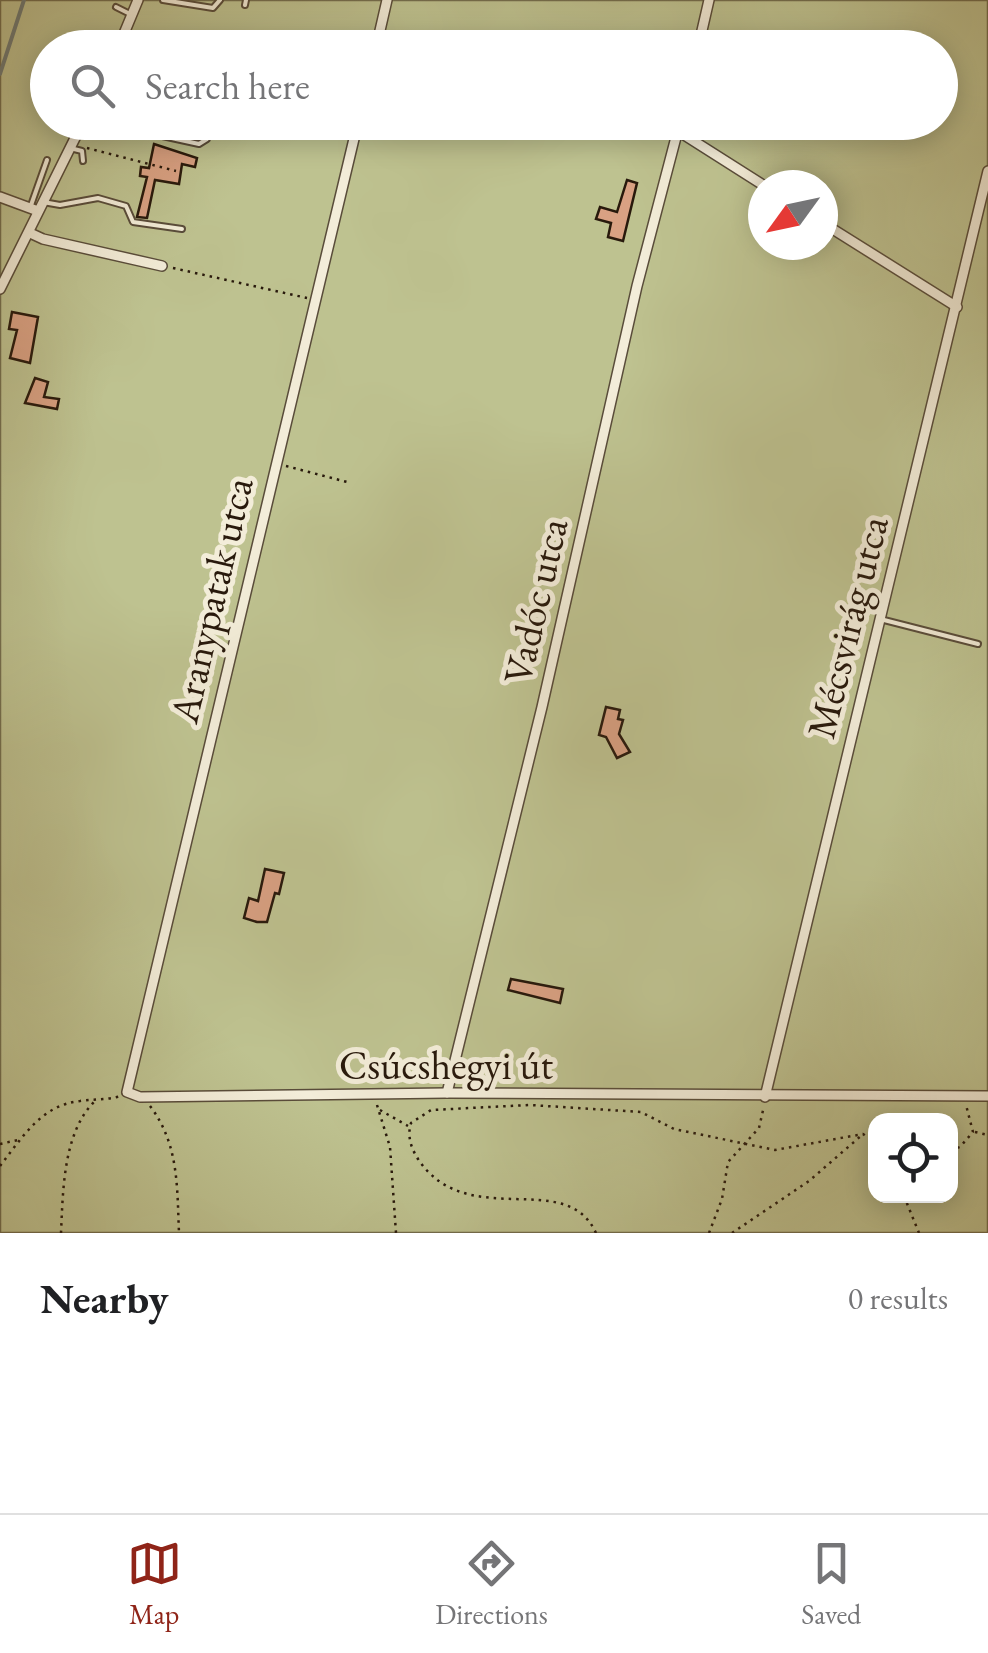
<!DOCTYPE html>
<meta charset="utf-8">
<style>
:root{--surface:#fff;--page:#f2f2f2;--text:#202124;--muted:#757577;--line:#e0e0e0;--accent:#8f2418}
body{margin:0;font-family:"EB Garamond",serif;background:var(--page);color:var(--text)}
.controls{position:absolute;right:30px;bottom:30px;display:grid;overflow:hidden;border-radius:20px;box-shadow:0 5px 25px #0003}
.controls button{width:90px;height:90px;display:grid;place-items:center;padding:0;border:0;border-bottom:2px solid var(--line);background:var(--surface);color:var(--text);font:50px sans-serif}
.compass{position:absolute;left:748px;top:170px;width:90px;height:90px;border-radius:50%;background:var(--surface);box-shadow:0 5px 25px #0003;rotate:237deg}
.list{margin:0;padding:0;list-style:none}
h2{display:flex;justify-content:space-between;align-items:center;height:130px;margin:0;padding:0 40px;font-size:42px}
h2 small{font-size:32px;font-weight:400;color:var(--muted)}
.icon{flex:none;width:55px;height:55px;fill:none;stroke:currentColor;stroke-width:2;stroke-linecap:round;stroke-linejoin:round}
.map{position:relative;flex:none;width:988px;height:1233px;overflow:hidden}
.search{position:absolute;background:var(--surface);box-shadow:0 5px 25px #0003;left:30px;right:30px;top:30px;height:110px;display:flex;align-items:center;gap:25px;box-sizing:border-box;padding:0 35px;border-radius:55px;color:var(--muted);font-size:38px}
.sheet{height:280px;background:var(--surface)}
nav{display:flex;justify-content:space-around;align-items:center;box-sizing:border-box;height:140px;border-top:2px solid var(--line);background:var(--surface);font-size:28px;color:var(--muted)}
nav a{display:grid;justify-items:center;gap:5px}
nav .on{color:var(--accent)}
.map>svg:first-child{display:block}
</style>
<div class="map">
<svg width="988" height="1233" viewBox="0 0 988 1233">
<rect width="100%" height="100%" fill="#ede4c4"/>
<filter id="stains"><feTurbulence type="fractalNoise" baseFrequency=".002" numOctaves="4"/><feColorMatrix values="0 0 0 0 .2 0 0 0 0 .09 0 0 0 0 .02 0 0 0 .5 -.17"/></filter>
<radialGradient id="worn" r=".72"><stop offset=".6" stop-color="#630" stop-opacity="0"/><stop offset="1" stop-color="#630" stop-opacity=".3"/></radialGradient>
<path fill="#bec290" stroke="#736e4e" stroke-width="2.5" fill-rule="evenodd" d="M 0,0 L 988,0 L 988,1233 L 0,1233 ZM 48,48 L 940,48 L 940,122 L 48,122 ZM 763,185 L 823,185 L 823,245 L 763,245 ZM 876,1120 L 950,1120 L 950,1196 L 876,1196 Z"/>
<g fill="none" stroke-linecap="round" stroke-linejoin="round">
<polyline stroke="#6e7b76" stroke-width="4" points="0,74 24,0"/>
</g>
<g fill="#d9a183" stroke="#28190c" stroke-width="2.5">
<polygon points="154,144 197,158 195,167 182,164 179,184 155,180 147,218 137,217 147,177 140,176 141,167 149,168"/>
<polygon points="627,180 637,183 623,241 608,237 611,223 596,219 600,207 617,212"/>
<polygon points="12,312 38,317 30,363 10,358 17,330 9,329"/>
<polygon points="35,378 48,382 44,397 59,399 57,409 25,403"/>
<polygon points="606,707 620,710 618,719 623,720 619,734 630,752 617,758 606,737 599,735"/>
<polygon points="265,869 284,873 279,894 275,893 267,922 257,922 244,918 249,898 258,901"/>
<polygon points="511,979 563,989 560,1003 508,990"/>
</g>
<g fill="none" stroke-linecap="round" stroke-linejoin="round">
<g stroke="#594c3a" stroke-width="8">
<g id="lane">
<polyline points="163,0 213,8 220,0"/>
<polyline points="245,5 246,0"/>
<polyline points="116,7 132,15"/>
<polyline points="98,122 199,144 207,139 208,131"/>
<polyline points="81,126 92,130 93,135"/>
<polyline points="70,148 82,151 83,161"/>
<polyline points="43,202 60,205 98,198 126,206 133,222 182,229"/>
<polyline points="30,208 47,160"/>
<polyline points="884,620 978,644"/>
</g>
</g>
<g stroke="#594c3a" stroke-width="12">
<g id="street">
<polyline points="118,48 138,0"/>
<polyline points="376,48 387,0"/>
<polyline points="698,48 709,0"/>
<polyline points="358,122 127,1092 140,1097 447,1093 988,1096"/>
<polyline points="678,131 763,185"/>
<polyline points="0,197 38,211"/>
<polyline points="823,223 957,307"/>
<polyline points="30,233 43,239 162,266"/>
<polyline points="0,289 83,122"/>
<polyline points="447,1093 542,707 637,286 680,122"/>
<polyline points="765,1097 988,171"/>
</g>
</g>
<g stroke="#28190c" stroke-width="2.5" stroke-dasharray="2.5 5" stroke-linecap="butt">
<polyline points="87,148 176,171"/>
<polyline points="173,268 307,298"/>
<polyline points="286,466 351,483"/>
<polyline points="377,1105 390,1147 396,1233"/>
<path d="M 150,1106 C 179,1144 177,1187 179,1233"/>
<polyline points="380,1110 408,1126"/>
<polyline points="975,1132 988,1135"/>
<polyline points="0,1144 18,1140"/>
<polyline points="950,1150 960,1147 973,1132 966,1105"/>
<path d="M 0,1166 C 22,1138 41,1105 80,1101 C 94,1099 107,1100 121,1096"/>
<polyline points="904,1196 919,1233"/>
<path d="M 61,1233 C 63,1191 63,1132 95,1101"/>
<path d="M 596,1233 C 566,1167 467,1233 418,1159 C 411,1148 407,1136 411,1123 L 431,1110 L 530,1105 L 641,1112 L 674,1129 L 775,1150 L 863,1134 L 876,1144"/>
<polyline points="709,1233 722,1199 728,1162 759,1128 764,1106"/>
<polyline points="732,1233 809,1181 862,1135"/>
</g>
<use href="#lane" stroke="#f3edd9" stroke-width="4"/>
<use href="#street" stroke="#f3edd9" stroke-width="9"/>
</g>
<g text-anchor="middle" stroke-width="10" stroke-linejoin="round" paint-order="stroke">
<g font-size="40" fill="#28190c" stroke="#f3edd9">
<text transform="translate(211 600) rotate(-77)" y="14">Aranypatak utca</text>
<text transform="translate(535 601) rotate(-77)" y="14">Vadóc utca</text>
<text transform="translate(847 627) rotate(-76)" y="14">Mécsvirág utca</text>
<text x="446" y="1079">Csúcshegyi út</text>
</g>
</g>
<rect width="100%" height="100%" filter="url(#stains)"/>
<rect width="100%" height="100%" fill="url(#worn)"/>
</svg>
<div class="controls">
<button><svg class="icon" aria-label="locate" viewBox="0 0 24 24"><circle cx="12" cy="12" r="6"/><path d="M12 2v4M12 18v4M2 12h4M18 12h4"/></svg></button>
</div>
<svg class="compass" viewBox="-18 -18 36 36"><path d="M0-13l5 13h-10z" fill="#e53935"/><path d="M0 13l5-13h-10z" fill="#757577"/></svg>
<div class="search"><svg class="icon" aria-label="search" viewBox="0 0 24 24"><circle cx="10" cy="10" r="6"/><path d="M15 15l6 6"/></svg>Search here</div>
</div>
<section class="sheet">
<h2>Nearby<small>0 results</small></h2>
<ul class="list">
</ul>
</section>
<nav>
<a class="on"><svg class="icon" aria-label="map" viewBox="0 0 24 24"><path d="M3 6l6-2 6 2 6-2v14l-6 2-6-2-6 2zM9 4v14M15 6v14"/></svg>Map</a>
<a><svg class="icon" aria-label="directions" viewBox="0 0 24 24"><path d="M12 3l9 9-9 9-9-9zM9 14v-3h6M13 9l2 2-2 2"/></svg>Directions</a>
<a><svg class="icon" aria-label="saved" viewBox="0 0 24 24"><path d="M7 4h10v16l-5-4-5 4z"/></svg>Saved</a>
</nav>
